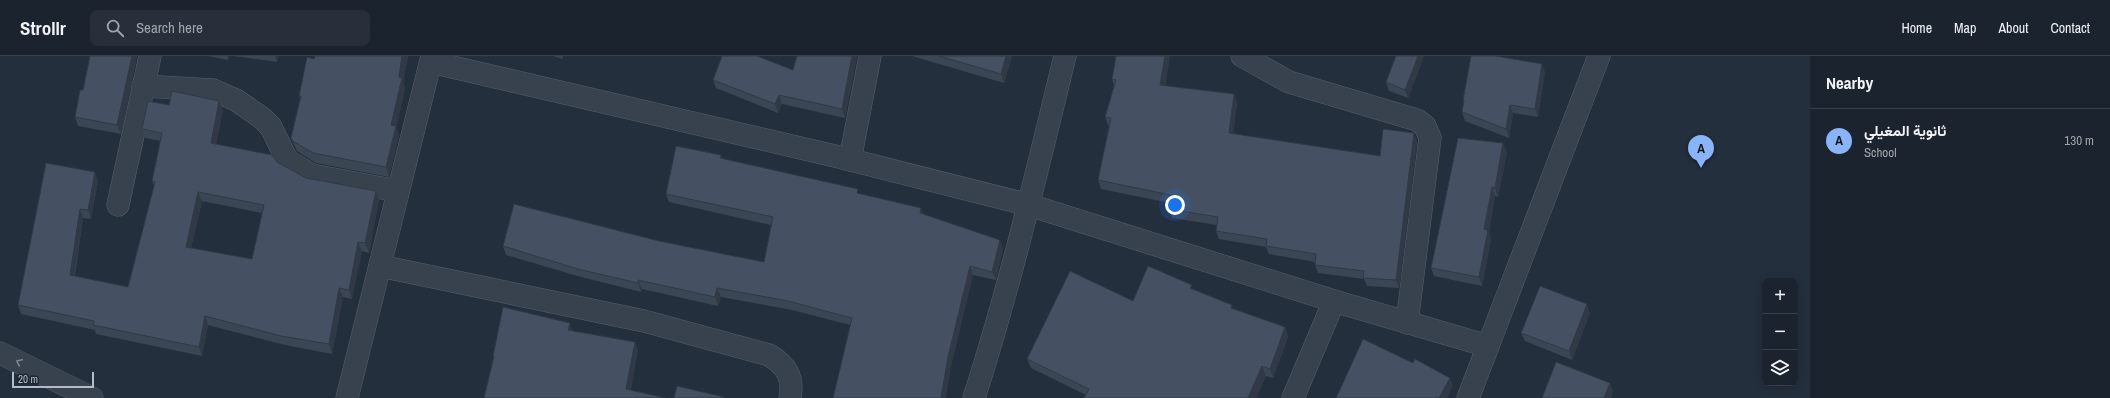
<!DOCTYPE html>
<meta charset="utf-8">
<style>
:root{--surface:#1b232e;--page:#282f3a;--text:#f1f3f6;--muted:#a0a4aa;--line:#39404a;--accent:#8ab4f8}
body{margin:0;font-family:"Archivo Narrow",Vazirmatn,sans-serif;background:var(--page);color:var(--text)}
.controls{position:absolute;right:12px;bottom:12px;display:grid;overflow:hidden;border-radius:8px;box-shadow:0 2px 10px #0003}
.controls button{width:36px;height:36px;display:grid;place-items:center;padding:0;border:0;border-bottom:1px solid var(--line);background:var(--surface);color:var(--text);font:20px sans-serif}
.scale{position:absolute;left:12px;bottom:10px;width:82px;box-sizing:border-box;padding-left:4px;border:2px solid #b4bcc9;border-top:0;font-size:11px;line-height:14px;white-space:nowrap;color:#b4bcc9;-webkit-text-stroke:3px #1d2633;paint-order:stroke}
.you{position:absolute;left:1175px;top:149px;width:14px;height:14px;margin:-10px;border:3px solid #fff;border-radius:50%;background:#1a73e8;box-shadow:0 0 0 6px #1a73e833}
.badge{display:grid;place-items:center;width:26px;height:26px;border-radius:50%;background:var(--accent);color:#111;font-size:13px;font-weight:700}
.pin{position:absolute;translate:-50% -33px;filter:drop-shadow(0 1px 2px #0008)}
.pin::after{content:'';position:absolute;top:21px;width:14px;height:12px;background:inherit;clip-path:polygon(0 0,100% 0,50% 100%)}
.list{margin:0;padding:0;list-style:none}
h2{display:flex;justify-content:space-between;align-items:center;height:52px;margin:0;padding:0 16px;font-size:17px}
h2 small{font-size:13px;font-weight:400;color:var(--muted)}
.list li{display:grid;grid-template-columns:26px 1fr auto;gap:12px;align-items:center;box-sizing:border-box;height:64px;padding:0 16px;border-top:1px solid var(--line)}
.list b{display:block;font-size:15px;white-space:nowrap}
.list p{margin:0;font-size:13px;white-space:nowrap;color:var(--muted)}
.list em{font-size:13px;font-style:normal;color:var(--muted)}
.icon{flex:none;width:22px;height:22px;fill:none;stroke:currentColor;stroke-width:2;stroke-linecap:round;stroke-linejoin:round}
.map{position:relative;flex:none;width:1810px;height:342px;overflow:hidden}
header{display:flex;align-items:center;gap:24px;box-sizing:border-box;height:56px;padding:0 20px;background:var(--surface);border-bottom:1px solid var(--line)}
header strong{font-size:19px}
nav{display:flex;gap:22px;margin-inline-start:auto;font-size:14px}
.search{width:280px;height:36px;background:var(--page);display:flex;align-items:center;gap:10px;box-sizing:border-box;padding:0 14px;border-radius:8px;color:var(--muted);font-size:15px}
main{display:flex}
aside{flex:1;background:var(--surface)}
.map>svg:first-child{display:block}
</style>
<header>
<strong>Strollr</strong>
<div class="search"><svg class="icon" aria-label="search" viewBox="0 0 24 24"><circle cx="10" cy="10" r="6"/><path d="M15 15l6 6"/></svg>Search here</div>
<nav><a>Home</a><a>Map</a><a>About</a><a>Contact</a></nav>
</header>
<main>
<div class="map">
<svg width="1810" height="342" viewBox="0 0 1810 342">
<rect width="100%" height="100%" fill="#242f3e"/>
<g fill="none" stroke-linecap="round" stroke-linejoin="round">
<g stroke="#565f6c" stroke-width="23">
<g id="street">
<polyline points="1242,0 1289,26 1417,64 1425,70 1430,82 1407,267"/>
<polyline points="431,6 835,100 1029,149 1334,245 1488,290 1599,0"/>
<polyline points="143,30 213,34 236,44 262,62 271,71 287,104 312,119 398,135"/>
<polyline points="850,104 870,0"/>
<polyline points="118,149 150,0"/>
<path d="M 380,210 L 644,265 L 769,299 C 786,309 794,321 790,342"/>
<polyline points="0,297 92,342"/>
<polyline points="347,342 432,0"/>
<path d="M 974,342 C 1010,230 1037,115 1065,0"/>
<polyline points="1293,342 1334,245"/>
<polyline points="1468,342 1488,290"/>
</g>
</g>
<use href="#street" stroke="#38414e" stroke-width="22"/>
</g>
<g fill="#3b4654" fill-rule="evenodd">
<polygon points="90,0 137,0 121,78 78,70 75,61 83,34"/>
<polygon points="208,0 229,0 228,4"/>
<polygon points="234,0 278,0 277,6"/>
<polygon points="315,0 408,0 403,26 405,32 396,72 399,80 389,121 316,107 297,95 291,82 300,43 299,40 314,3"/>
<polygon points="553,0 563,0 562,3"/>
<polygon points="797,0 857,0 845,62 782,48 778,57 716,32 713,24 793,14"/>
<polygon points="912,0 1012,0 1004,27"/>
<polygon points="1170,0 1165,30 1234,38 1237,47 1233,78 1380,100 1417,85 1399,232 1367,230 1364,223 1318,217 1315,209 1315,206 1269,198 1266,191 1219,183 1216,175 1217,169 1172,162 1169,153 1170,147 1101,133 1098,124 1109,70 1108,69 1105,61 1114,30 1112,23"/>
<polygon points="1396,0 1424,0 1408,42 1389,35 1386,26"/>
<polygon points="1545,16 1538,61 1513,57 1509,82 1465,65 1462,56 1464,47 1463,44"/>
<path d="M 223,54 L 216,88 L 277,106 L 306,122 L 376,135 L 379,144 L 369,197 L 362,195 L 352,243 L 343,241 L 332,298 L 285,289 L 208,269 L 202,300 L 96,278 L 95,274 L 21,258 L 18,249 L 46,107 L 98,125 L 91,163 L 83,162 L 75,220 L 128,231 L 154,130 L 152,125 L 161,85 L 145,82 L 142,73 ZM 202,145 L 262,157 L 252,203 L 191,192 Z"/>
<polygon points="1507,96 1498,141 1495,140 1489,176 1491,183 1482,230 1434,220 1431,212"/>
<polygon points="721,99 722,102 860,138 923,158 1003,192 996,224 973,219 951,310 850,269 792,254 721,241 718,250 642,233 641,236 581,221 506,199 503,190 659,185 764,206 771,169 669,146 666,138"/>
<polygon points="1193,233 1234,253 1285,271 1288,281 1273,322 1266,320 1256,342 1084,342 1086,339 1031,312 1027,303 1133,245"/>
<polygon points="1590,257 1572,304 1525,285 1521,277"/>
</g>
<g fill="#303945">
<polygon points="132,0 137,0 121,78 117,69"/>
<polygon points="227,0 229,0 228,4"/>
<polygon points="275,0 278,0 277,6"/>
<polygon points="402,0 408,0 403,26 405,32 396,72 399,80 389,121 386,111 391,69"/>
<polygon points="852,0 857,0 845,62 842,53"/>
<polygon points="1006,0 1012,0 1004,27 1001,18"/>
<polygon points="1165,0 1170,0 1163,38 1160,29"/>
<polygon points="1418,0 1424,0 1408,42 1405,34"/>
<polygon points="1542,8 1545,16 1538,61 1535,53"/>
<polygon points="1234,38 1237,47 1232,86 1229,77"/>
<polygon points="779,39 782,48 778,57 775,48"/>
<polygon points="219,45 223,54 214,96 211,87"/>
<polygon points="1510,49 1513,57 1509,82 1506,73"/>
<polygon points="1414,77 1417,85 1399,232 1396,224"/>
<polygon points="1503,87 1507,96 1498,141 1495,132"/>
<polygon points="95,116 98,125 91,163 88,154"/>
<polygon points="1492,131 1495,140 1489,176 1491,183 1482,230 1479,221 1484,173"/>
<polygon points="376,135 379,144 369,197 365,187"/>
<polygon points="198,136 202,145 189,200 186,191"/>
<polygon points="921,152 924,160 920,157"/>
<polygon points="80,153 83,162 73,228 70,219"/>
<polygon points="1000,184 1003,192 996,224 992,216"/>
<polygon points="358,186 362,195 352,243 349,234"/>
<polygon points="970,210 973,219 951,310 946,342 941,342 948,301"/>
<polygon points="638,224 642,233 641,236 638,227"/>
<polygon points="339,232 343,241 332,298 329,288"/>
<polygon points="717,232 721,241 718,250 715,241"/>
<polygon points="1587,248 1590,257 1572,304 1569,295"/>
<polygon points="205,260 208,269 202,300 199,291"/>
<polygon points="570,267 573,276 568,274"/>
<polygon points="1285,271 1288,281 1273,322 1270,313"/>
<polygon points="635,286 638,294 630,341 626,333"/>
<polygon points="1262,310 1266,320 1256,342 1248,342"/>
<polygon points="1450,322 1453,330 1447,342 1439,342"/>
<polygon points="1610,327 1613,335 1611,342 1604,342"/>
</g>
<g fill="#455162" stroke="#303945" fill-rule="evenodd">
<polygon points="90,0 132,0 117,69 75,61 80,34 83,34"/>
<polygon points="315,0 402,0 399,21 402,22 391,69 396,70 386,111 313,97 293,85 291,82 301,40 299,40 307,1 314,3"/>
<polygon points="722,0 757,0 793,14 797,0 852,0 842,53 779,39 775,48 713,24"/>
<polygon points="939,0 1006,0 1001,18"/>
<polygon points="1116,0 1165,0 1160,29 1234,38 1229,77 1380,100 1383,73 1414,77 1396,224 1363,222 1364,215 1315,209 1316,198 1266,190 1267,183 1216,175 1218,161 1169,153 1171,139 1098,124 1111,62 1105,61 1116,24 1112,23"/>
<polygon points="1396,0 1418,0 1405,34 1386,26"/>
<polygon points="1471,0 1496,0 1542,8 1535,53 1510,49 1506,73 1462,56 1464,44 1463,44"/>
<path d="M 172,35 L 219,45 L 211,87 L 272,99 L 277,106 L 306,122 L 376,135 L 365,187 L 358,186 L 349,234 L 339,232 L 329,288 L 281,280 L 205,260 L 199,291 L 93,269 L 94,265 L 18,249 L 46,107 L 95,116 L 88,154 L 80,153 L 70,219 L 128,231 L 155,126 L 152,125 L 162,77 L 142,73 L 148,45 L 169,49 ZM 198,136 L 264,149 L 252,203 L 186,191 Z"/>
<polygon points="1458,82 1503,87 1495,132 1492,131 1484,173 1488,174 1479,221 1431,212"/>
<polygon points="676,90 721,99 720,102 858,133 857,137 921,152 920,157 1000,184 992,216 970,210 948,301 941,342 833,342 852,262 788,245 717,232 715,241 638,224 638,227 578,213 503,190 514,148 659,185 764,206 773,161 666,138"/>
<polygon points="1148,210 1192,229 1190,232 1232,249 1231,252 1285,271 1270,313 1262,310 1248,342 1084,342 1089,333 1027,303 1070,215 1133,245"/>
<polygon points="1540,230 1587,248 1569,295 1521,277"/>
<polygon points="503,251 570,267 568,274 635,286 626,333 666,342 484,342 494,300 493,300"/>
<polygon points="1363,283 1413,307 1415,303 1450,322 1439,342 1336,342"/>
<polygon points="1556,306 1610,327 1604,342 1542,342"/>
<polygon points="677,330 724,341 723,342 674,342"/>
</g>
<defs><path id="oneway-chevron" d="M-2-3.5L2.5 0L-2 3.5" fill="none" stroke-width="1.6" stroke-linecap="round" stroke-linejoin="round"/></defs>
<use stroke="#7c8592" href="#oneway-chevron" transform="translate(19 306) rotate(-155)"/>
</svg>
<div class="controls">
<button>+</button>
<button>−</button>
<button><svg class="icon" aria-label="layers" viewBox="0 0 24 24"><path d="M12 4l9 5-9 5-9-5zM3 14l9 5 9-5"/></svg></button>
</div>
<div class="scale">20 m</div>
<div class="you"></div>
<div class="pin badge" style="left:1701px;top:112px">A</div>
</div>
<aside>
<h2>Nearby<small></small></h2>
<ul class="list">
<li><span class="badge">A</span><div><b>ثانوية المغيلي</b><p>School</p></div><em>130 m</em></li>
</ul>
</aside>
</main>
